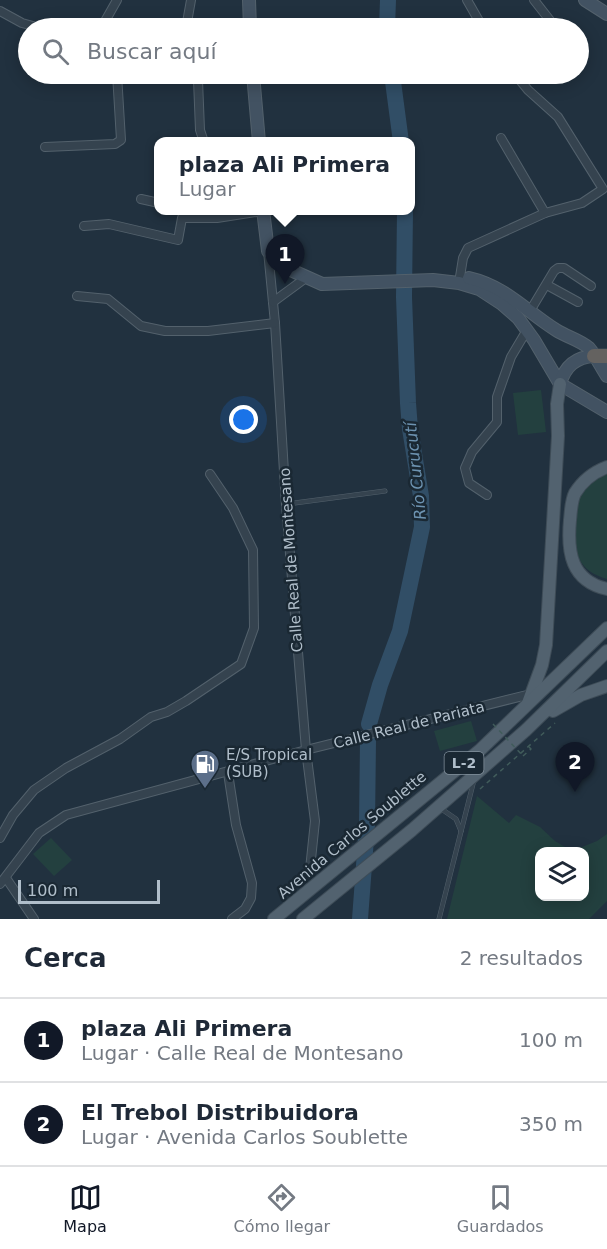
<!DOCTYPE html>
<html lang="es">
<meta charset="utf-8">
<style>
:root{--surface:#fff;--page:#f2f2f3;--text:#1f2937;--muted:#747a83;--line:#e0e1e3;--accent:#111827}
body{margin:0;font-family:"DejaVu Sans",sans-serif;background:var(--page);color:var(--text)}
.controls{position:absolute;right:18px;bottom:18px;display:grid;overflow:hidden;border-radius:12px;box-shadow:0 3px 15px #0003}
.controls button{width:54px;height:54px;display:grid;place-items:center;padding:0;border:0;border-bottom:2px solid var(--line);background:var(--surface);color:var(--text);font:30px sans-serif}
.scale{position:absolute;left:18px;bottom:15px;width:142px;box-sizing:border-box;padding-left:6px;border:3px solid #b0beca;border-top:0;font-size:16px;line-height:21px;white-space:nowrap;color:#b0beca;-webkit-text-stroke:4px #1a2833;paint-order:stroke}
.you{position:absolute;left:244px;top:420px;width:21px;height:21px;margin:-15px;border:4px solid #fff;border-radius:50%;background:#1a73e8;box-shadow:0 0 0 9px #1a73e833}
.badge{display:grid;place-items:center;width:39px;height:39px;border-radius:50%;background:var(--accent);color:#fff;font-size:20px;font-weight:700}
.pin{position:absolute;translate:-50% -50px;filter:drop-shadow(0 2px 3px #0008)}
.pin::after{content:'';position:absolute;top:32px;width:21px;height:18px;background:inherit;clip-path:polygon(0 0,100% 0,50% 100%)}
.popup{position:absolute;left:154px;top:137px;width:261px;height:78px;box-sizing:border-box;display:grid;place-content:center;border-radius:12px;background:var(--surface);filter:drop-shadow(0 2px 4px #0005);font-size:20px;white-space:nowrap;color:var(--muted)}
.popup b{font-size:22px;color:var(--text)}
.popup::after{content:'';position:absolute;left:50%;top:100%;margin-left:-12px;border:12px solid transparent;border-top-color:var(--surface)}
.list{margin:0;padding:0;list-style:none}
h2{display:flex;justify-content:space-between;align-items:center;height:78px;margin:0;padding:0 24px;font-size:26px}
h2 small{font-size:20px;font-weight:400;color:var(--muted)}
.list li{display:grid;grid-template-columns:39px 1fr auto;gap:18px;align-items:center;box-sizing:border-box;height:84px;padding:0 24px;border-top:2px solid var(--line)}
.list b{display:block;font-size:22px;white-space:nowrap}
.list p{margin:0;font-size:20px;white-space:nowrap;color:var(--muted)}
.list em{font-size:20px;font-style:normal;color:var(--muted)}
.icon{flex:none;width:33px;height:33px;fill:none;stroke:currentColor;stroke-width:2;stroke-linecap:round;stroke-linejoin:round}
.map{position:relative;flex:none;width:607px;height:919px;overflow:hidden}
.search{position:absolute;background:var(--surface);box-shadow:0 3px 15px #0003;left:18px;right:18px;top:18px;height:66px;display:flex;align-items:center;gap:15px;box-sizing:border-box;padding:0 21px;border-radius:33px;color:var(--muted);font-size:22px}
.sheet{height:246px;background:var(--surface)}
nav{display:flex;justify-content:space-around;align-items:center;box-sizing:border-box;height:84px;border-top:2px solid var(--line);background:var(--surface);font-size:16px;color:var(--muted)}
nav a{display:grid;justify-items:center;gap:3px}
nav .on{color:var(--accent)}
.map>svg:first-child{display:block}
</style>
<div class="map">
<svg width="607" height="919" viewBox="0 0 607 919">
<rect width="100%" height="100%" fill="#21313f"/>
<g fill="#23403f" fill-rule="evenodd">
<polygon points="541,390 546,432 518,435 513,393"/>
<path d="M 607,473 L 607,579 C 577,570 575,554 575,525 C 575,518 575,504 578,497 C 583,487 598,479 607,473 Z"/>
<polygon points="471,721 477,741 440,751 434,731"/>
<path d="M 477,796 L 509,823 L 516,815 L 540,827 L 555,841 L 572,851 L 597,841 L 607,834 L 607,901 L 589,919 L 447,919 ZM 540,852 L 584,852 L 584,896 L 540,896 Z"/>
<polygon points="51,838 72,860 54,876 33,854"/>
</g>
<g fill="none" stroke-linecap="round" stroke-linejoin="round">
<g stroke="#314e66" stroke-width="16">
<polyline points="387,28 388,0"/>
<polyline points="392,74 401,142"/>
<polyline points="369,724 380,685 400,631 422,527 421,496 410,429 408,403 404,297 405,210"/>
<polyline points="360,919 367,825 368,741"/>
</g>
<g stroke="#53616c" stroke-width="5">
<g id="service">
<polyline points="287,504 385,491"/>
<polyline points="440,808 456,819 461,831"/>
<polyline points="439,919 474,780"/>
</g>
</g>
<g stroke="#53616c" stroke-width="10">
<g id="minor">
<polyline points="467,0 483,28"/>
<polyline points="534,0 556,28"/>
<polyline points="0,11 22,23 40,28"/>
<polyline points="98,28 104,23 117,0"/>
<polyline points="186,28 191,0"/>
<polyline points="195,74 198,80 200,130 204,142"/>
<polyline points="501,138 545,213"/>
<polyline points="45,147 115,144 121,140 117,74"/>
<polyline points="141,199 159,203"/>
<polyline points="84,226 109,224 178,240 182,218 217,218 263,211"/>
<polyline points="268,251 275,323 286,505 306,750 315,821 310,869"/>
<polyline points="459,283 463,258 468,248 545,213 582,203 603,189 558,117 528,90 515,74"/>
<polyline points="547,285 578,302"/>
<polyline points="77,296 108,299 141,326 165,331 208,331 275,323"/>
<polyline points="273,302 307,277"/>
<polyline points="530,311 554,271 558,268 564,268 591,286"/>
<polyline points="487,495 469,483 465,468 472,452 497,422 497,397 511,357 527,330"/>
<polyline points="228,773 236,825 252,883 251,898 245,909 232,919"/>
<polyline points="0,838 13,815 34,790 66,768 120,739 151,717 167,712 186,701 241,664 254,628 253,550 233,508 210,474"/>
<polyline points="6,878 34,919"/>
<polyline points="0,884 39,833 66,815 306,750 531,694"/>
</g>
</g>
<g stroke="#53616c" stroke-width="14">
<g id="secondary">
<polyline points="249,0 250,28"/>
<polyline points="585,0 607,14"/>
<polyline points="253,74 259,142"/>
<polyline points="263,210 268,251 284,267 322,284 433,280 459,283 479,289 502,304 518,318 534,340 560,384 607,412"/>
<path d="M 469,278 C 505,286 527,312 556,330 C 567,337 580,340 589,348 C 596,356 601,367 607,376"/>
<path d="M 560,384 C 565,366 576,357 594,356"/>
</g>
</g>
<g stroke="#3e4c57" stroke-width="14">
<g id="primary">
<path d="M 607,467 C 594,472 583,480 575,493 C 571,501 571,511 570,520 C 567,552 571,581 607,589"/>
<polyline points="528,703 542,665 546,645 558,436 557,404 560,384"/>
<polyline points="553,711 581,695 607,686"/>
<polyline points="274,919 479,751 607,628"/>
<polyline points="303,919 412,830 526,730 607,651"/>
</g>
</g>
<g stroke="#404e59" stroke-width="15">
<polyline id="trunk" points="594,356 607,356"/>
</g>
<g stroke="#415c5b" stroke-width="1.5" stroke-dasharray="4.5 4.5" stroke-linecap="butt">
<polyline points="523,756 531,749 529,747"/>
<polyline points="480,789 555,723"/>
</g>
<use href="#service" stroke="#35434f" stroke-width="4"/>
<use href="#minor" stroke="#35434f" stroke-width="8"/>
<use href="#secondary" stroke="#425262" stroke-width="12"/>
<use href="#primary" stroke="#52626f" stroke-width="12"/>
<use href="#trunk" stroke="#646260" stroke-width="14"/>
<polyline stroke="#415c5b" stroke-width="1.5" stroke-dasharray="4.5 4.5" stroke-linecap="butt" points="493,724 523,756"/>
</g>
<defs>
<g id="fuel-pin" transform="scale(1.5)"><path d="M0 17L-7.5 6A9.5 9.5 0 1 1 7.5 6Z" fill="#5c6f8a" stroke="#1a2833"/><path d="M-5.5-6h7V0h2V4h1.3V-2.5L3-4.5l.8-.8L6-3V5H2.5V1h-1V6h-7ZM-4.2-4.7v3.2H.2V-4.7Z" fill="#fff"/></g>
</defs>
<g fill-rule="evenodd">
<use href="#fuel-pin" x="205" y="764"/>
</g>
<g text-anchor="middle" stroke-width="5" stroke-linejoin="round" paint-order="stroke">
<rect fill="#1a2833" stroke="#83919d" stroke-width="1.5" x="444.5" y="752" width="39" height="22" rx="4.5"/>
<g font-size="14" font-weight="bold" fill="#b0beca">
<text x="464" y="768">L-2</text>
</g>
<g font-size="15" fill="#b0beca" stroke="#1a2833">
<text transform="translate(291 560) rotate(-94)" y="5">Calle Real de Montesano</text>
<text transform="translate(409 725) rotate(-14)" y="5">Calle Real de Pariata</text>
<text transform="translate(352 835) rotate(-40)" y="5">Avenida Carlos Soublette</text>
</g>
<g font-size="15" fill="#b0beca" stroke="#1a2833" text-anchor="start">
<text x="226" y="760">E/S Tropical<tspan x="226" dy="17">(SUB)</tspan></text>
</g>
<g font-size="16" font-style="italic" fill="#6d93b1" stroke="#1a2833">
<text transform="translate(415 471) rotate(-96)" y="6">Río Curucutí</text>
</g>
</g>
</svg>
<div class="controls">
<button><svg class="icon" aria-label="layers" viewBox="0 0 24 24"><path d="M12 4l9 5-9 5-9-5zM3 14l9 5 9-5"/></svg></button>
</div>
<div class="scale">100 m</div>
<div class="you"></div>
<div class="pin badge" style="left:285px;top:284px">1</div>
<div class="popup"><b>plaza Ali Primera</b>Lugar</div>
<div class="pin badge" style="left:575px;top:792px">2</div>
<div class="search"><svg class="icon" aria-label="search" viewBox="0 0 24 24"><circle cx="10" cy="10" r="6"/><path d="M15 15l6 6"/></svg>Buscar aquí</div>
</div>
<section class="sheet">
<h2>Cerca<small>2 resultados</small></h2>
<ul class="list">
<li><span class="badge">1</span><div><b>plaza Ali Primera</b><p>Lugar · Calle Real de Montesano</p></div><em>100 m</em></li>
<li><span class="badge">2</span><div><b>El Trebol Distribuidora</b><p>Lugar · Avenida Carlos Soublette</p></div><em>350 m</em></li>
</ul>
</section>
<nav>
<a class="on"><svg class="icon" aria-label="map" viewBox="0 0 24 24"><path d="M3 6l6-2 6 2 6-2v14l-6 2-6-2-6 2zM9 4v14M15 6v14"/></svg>Mapa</a>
<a><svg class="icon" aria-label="directions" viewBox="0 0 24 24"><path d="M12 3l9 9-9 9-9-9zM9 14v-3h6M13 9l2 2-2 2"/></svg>Cómo llegar</a>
<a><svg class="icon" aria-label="saved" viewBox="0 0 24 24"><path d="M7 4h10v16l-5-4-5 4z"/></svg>Guardados</a>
</nav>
